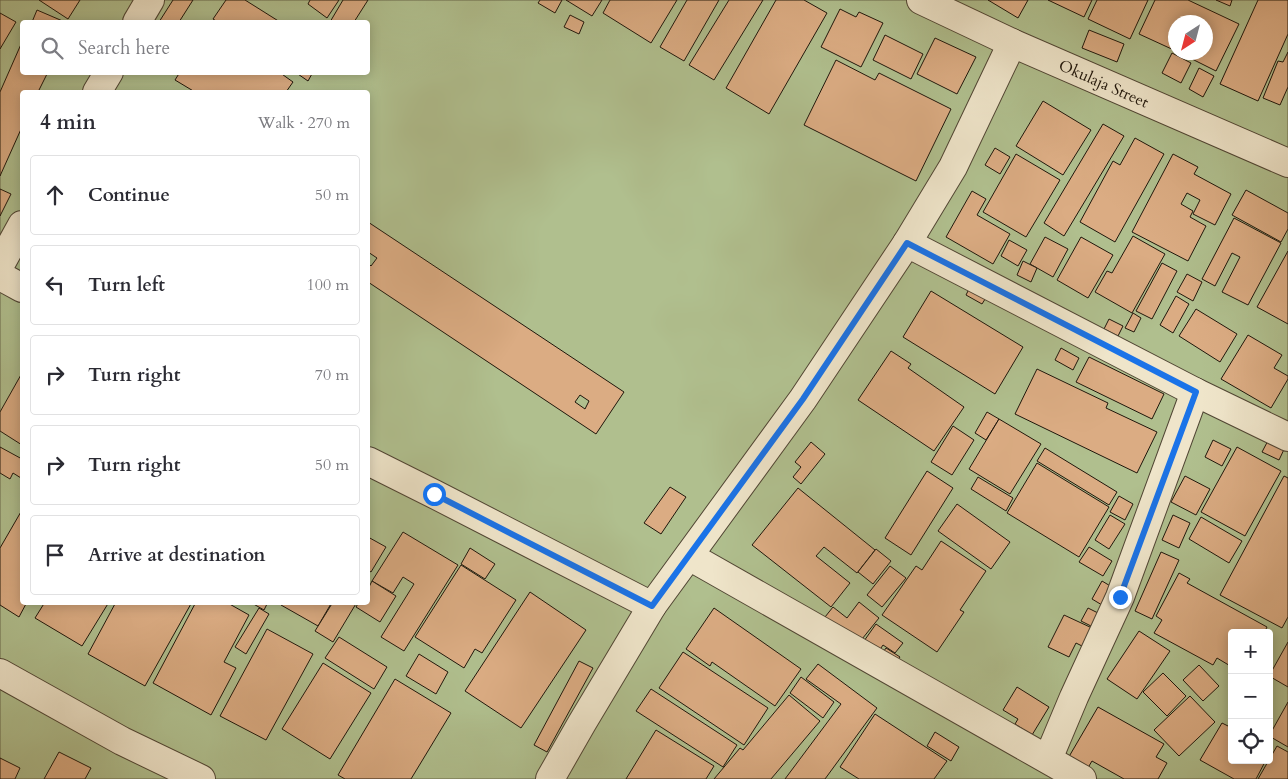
<!DOCTYPE html>
<meta charset="utf-8">
<style>
:root{--surface:#fff;--page:#f2f2f3;--text:#2b2b33;--muted:#7c7c81;--line:#e1e1e2}
body{margin:0;font-family:Cardo,serif;background:var(--page);color:var(--text)}
.controls{position:absolute;right:15px;bottom:15px;display:grid;overflow:hidden;border-radius:5px;box-shadow:0 2px 12px #0003}
.controls button{width:45px;height:45px;display:grid;place-items:center;padding:0;border:0;border-bottom:1px solid var(--line);background:var(--surface);color:var(--text);font:25px sans-serif}
.compass{position:absolute;left:1168px;top:15px;width:45px;height:45px;border-radius:50%;background:var(--surface);box-shadow:0 2px 12px #0003;rotate:216deg}
.stop{position:absolute;width:15px;height:15px;margin:-11px;border:4px solid #1a73e8;border-radius:50%;background:#fff}
.stop.end{background:#1a73e8;border-color:#fff;box-shadow:0 1px 5px #0008}
.list{margin:0;padding:0;list-style:none}
h2{display:flex;justify-content:space-between;align-items:center;height:65px;margin:0;padding:0 20px;font-size:21px}
h2 small{font-size:16px;font-weight:400;color:var(--muted)}
.list li{display:grid;grid-template-columns:32px 1fr auto;gap:15px;align-items:center;box-sizing:border-box;height:80px;margin:0 10px 10px;padding:0 10px;border:1px solid var(--line);border-radius:5px}
.list b{display:block;font-size:19px;white-space:nowrap}
.list em{font-size:16px;font-style:normal;color:var(--muted)}
.icon{flex:none;width:28px;height:28px;fill:none;stroke:currentColor;stroke-width:2;stroke-linecap:round;stroke-linejoin:round}
.map{position:relative;flex:none;width:1288px;height:779px;overflow:hidden}
.search{position:absolute;background:var(--surface);box-shadow:0 2px 12px #0003;left:20px;top:20px;width:350px;height:55px;display:flex;align-items:center;gap:12px;box-sizing:border-box;padding:0 18px;border-radius:5px;color:var(--muted);font-size:19px}
.panel{position:absolute;background:var(--surface);box-shadow:0 2px 12px #0003;left:20px;top:90px;width:350px;height:515px;border-radius:5px}
.map>svg:first-child{display:block}
</style>
<div class="map">
<svg width="1288" height="779" viewBox="0 0 1288 779">
<rect width="100%" height="100%" fill="#e6d7ad"/>
<filter id="stains"><feTurbulence type="fractalNoise" baseFrequency=".004" numOctaves="4"/><feColorMatrix values="0 0 0 0 .2 0 0 0 0 .09 0 0 0 0 .02 0 0 0 .5 -.17"/></filter>
<radialGradient id="worn" r=".72"><stop offset=".6" stop-color="#630" stop-opacity="0"/><stop offset="1" stop-color="#630" stop-opacity=".3"/></radialGradient>
<path fill="#b0bf8e" stroke="#686a4c" fill-rule="evenodd" d="M 0,0 L 1288,0 L 1288,779 L 0,779 ZM 22,22 L 368,22 L 368,72 L 22,72 ZM 1176,22 L 1206,22 L 1206,52 L 1176,52 ZM 22,92 L 368,92 L 368,602 L 22,602 ZM 1232,633 L 1269,633 L 1269,760 L 1232,760 Z"/>
<g fill="#dbac83" stroke="#1f160b" fill-rule="evenodd">
<polygon points="39,0 80,0 68,19"/>
<polygon points="173,0 193,0 179,22 159,22"/>
<polygon points="226,0 245,0 280,22 218,22 213,19"/>
<polygon points="310,0 339,0 327,18 308,4"/>
<polygon points="343,0 368,0 354,22 330,22"/>
<polygon points="540,0 562,0 555,13 538,3"/>
<polygon points="566,0 602,0 592,16"/>
<polygon points="610,0 677,0 651,43 603,13"/>
<polygon points="687,0 719,0 684,61 660,47"/>
<polygon points="729,0 763,0 714,80 689,65"/>
<polygon points="776,0 804,0 827,13 769,114 726,88"/>
<polygon points="988,0 1028,0 1018,18"/>
<polygon points="1048,0 1092,0 1084,17"/>
<polygon points="1097,0 1148,0 1130,39 1088,19"/>
<polygon points="1155,0 1188,0 1239,24 1216,71 1178,52 1206,52 1206,22 1176,22 1176,51 1139,34"/>
<polygon points="1216,0 1232,0 1230,6"/>
<polygon points="1258,0 1288,0 1288,34 1258,101 1220,84"/>
<polygon points="840,9 856,17 859,12 883,23 861,67 821,47"/>
<polygon points="37,10 65,22 32,22"/>
<polygon points="0,13 16,22 0,49"/>
<polygon points="570,15 584,22 579,34 564,27"/>
<polygon points="1089,30 1124,44 1117,62 1082,48"/>
<polygon points="885,35 923,54 911,79 873,60"/>
<polygon points="935,38 976,57 957,94 917,74"/>
<polygon points="22,42 22,72 48,72 38,92 22,92 22,127 0,176 0,92"/>
<polygon points="1288,52 1288,87 1280,105 1263,98 1278,61 1283,62"/>
<polygon points="1172,53 1191,63 1181,83 1162,73"/>
<polygon points="836,60 875,80 879,73 951,109 916,181 804,125"/>
<polygon points="1199,68 1214,76 1203,97 1189,89"/>
<polygon points="180,72 279,72 293,82 286,92 195,92 175,80"/>
<polygon points="295,72 313,72 308,81"/>
<polygon points="1043,101 1091,130 1063,175 1016,146"/>
<polygon points="1103,124 1124,136 1064,236 1044,223"/>
<polygon points="1135,138 1164,154 1115,242 1080,222 1113,161 1120,165"/>
<polygon points="995,148 1010,157 1000,174 985,165"/>
<polygon points="1016,154 1060,180 1026,237 983,212"/>
<polygon points="1173,154 1198,167 1194,174 1231,194 1215,225 1193,214 1200,200 1187,193 1181,204 1193,211 1190,217 1206,226 1188,261 1132,232"/>
<polygon points="0,189 11,194 0,216"/>
<polygon points="1246,190 1288,213 1288,229 1281,242 1232,215"/>
<polygon points="972,191 986,199 977,215 1010,234 993,264 946,237"/>
<polygon points="1234,218 1281,243 1248,305 1222,292 1240,257 1232,253 1215,286 1202,279"/>
<path d="M 368,222 L 624,392 L 596,434 L 368,282 L 368,263 L 371,266 L 377,258 L 368,252 ZM 580,395 L 589,401 L 585,409 L 575,402 Z"/>
<polygon points="1133,236 1165,254 1132,313 1095,292 1107,271 1112,273"/>
<polygon points="1045,237 1068,249 1053,277 1030,264"/>
<polygon points="1081,237 1113,255 1088,298 1057,280"/>
<polygon points="1009,240 1027,250 1018,266 1001,256"/>
<polygon points="1288,251 1288,324 1257,307"/>
<polygon points="1023,261 1037,268 1031,282 1017,275"/>
<polygon points="1162,263 1177,271 1152,319 1136,311"/>
<polygon points="1187,274 1202,282 1193,301 1177,292"/>
<polygon points="970,287 987,296 982,304 966,295"/>
<polygon points="931,291 1023,347 995,394 903,337"/>
<polygon points="1176,296 1189,304 1173,333 1160,325"/>
<polygon points="1196,309 1237,334 1220,362 1179,336"/>
<polygon points="1133,313 1141,318 1134,332 1125,328"/>
<polygon points="1109,319 1123,326 1118,336 1104,329"/>
<polygon points="1248,335 1282,355 1274,368 1288,376 1288,379 1271,408 1221,379"/>
<polygon points="1061,348 1079,358 1073,370 1055,360"/>
<polygon points="891,351 911,364 908,368 964,407 934,451 858,400"/>
<polygon points="1089,357 1164,394 1152,419 1076,382"/>
<polygon points="1037,369 1108,403 1106,408 1157,432 1137,473 1015,414"/>
<polygon points="22,373 22,445 0,431 0,412"/>
<polygon points="987,412 999,419 986,440 975,433"/>
<polygon points="999,419 1041,444 1010,494 969,469"/>
<polygon points="953,426 974,440 952,475 931,462"/>
<polygon points="1272,433 1288,441 1279,460 1262,452"/>
<polygon points="1213,440 1231,449 1222,466 1205,457"/>
<polygon points="811,442 825,454 801,484 793,477 801,467 795,462"/>
<polygon points="0,447 22,459 22,475 21,478 13,473 10,479 0,473"/>
<polygon points="1237,447 1281,471 1245,536 1201,512"/>
<polygon points="1045,448 1117,492 1109,505 1037,461"/>
<polygon points="1037,463 1109,507 1079,557 1007,513"/>
<polygon points="927,471 953,488 911,555 885,538"/>
<polygon points="1185,476 1210,489 1196,515 1171,502"/>
<polygon points="1284,476 1288,478 1288,617 1282,628 1220,595"/>
<polygon points="978,477 1013,498 1006,511 971,489"/>
<polygon points="670,487 686,497 661,534 644,523"/>
<polygon points="798,488 875,550 857,573 824,547 816,556 850,583 831,607 752,545"/>
<polygon points="1119,496 1133,504 1125,520 1110,512"/>
<polygon points="957,504 1010,542 991,569 938,531"/>
<polygon points="22,510 22,602 27,602 19,617 0,605 0,548"/>
<polygon points="1110,515 1125,524 1109,549 1095,540"/>
<polygon points="1173,515 1190,523 1179,548 1162,540"/>
<polygon points="1201,517 1242,541 1229,563 1189,539"/>
<polygon points="403,532 458,565 404,651 381,637 414,584 403,577 393,593 372,581"/>
<polygon points="368,537 386,547 371,572 368,570"/>
<polygon points="941,541 986,571 960,610 964,612 937,652 882,615 916,566 922,570"/>
<polygon points="1089,547 1112,561 1103,576 1079,562"/>
<polygon points="470,548 495,564 485,579 461,564"/>
<polygon points="876,549 891,561 873,584 858,572"/>
<polygon points="1161,552 1179,560 1152,619 1135,611"/>
<polygon points="461,565 516,600 482,653 475,649 464,668 415,637"/>
<polygon points="890,566 906,578 882,607 867,595"/>
<polygon points="1179,573 1190,579 1187,583 1267,627 1264,633 1232,633 1232,667 1217,658 1213,665 1154,633 1162,620 1156,616"/>
<polygon points="372,581 396,596 380,622 356,607 359,602 368,602 368,589"/>
<polygon points="1102,581 1112,587 1102,605 1092,599"/>
<polygon points="530,592 586,630 521,728 465,691"/>
<polygon points="45,602 109,602 82,646 35,618"/>
<polygon points="116,602 192,602 145,686 88,654"/>
<polygon points="196,602 226,602 249,615 224,662 236,668 211,715 153,683"/>
<polygon points="250,602 268,602 264,610"/>
<polygon points="283,602 332,602 318,626 281,605"/>
<polygon points="333,602 357,602 333,642 315,631"/>
<polygon points="859,602 879,618 858,644 825,617 833,607 847,618"/>
<polygon points="259,608 269,614 246,654 235,647"/>
<polygon points="714,608 801,669 775,706 712,662 710,666 686,649"/>
<polygon points="1088,608 1100,614 1093,627 1081,621"/>
<polygon points="1064,615 1092,628 1082,646 1076,643 1069,657 1048,647"/>
<polygon points="876,624 903,643 895,653 883,645 879,651 864,641"/>
<polygon points="267,629 313,654 266,740 220,716"/>
<polygon points="1139,631 1170,651 1137,699 1107,679"/>
<polygon points="339,637 387,667 374,689 325,658"/>
<polygon points="1288,642 1288,687 1269,676"/>
<polygon points="886,648 900,657 892,668 879,658"/>
<polygon points="683,652 768,708 744,745 659,688"/>
<polygon points="419,654 448,672 436,694 406,676"/>
<polygon points="579,661 593,668 547,752 534,745"/>
<polygon points="323,663 371,693 330,759 282,729"/>
<polygon points="818,664 877,708 825,779 785,779 841,704 806,679"/>
<polygon points="1199,665 1219,686 1203,701 1183,680"/>
<polygon points="1163,673 1186,696 1167,716 1143,692"/>
<polygon points="801,677 834,702 823,718 790,693"/>
<polygon points="395,679 451,713 411,779 345,779 338,775"/>
<polygon points="1017,687 1049,707 1032,735 1015,724 1018,719 1003,710"/>
<polygon points="651,689 737,745 723,767 636,711"/>
<polygon points="789,695 820,721 771,779 714,779 740,748 743,750"/>
<polygon points="1190,696 1215,722 1179,756 1154,730"/>
<polygon points="1288,702 1288,747 1269,736"/>
<polygon points="1098,707 1164,744 1156,757 1167,763 1158,779 1124,779 1092,761 1086,771 1067,760"/>
<polygon points="875,714 947,761 934,779 859,779 840,767"/>
<polygon points="1222,723 1232,728 1232,760 1266,760 1256,779 1234,779 1200,760"/>
<polygon points="656,730 714,766 706,779 626,779"/>
<polygon points="935,732 959,747 951,761 927,746"/>
<polygon points="1277,746 1288,752 1288,779 1258,779"/>
<polygon points="59,752 91,768 85,779 44,779"/>
<polygon points="0,758 20,768 15,779 0,779"/>
</g>
<g fill="none" stroke-linecap="round" stroke-linejoin="round">
<g stroke="#514634" stroke-width="30">
<g id="minor">
<polyline points="921,0 1012,43 1288,163"/>
<polyline points="137,22 150,0"/>
<polyline points="97,92 109,72"/>
<polyline points="907,243 1195,392 1288,437"/>
<polyline points="0,265 22,225"/>
<polyline points="0,276 22,288"/>
<polyline points="368,461 434,494 652,606"/>
<polyline points="689,556 1082,779"/>
<polyline points="0,673 122,741 201,779"/>
<polyline points="1048,759 1074,697 1120,597 1195,392"/>
<polyline points="550,779 582,723 652,606 803,399 907,243 953,167 1012,43"/>
</g>
</g>
<use href="#minor" stroke="#efe5ca" stroke-width="28"/>
</g>
<g fill="none" stroke-linecap="round" stroke-linejoin="round">
<polyline stroke="#1a73e8" stroke-width="6" points="434,494 652,606 803,399 907,243 1196,392 1120,597"/>
</g>
<g text-anchor="middle" stroke-width="4" stroke-linejoin="round" paint-order="stroke">
<g font-size="16" fill="#1f160b" stroke="#efe5ca">
<text transform="translate(1104 83) rotate(24)" y="6">Okulaja Street</text>
</g>
</g>
<rect width="100%" height="100%" filter="url(#stains)"/>
<rect width="100%" height="100%" fill="url(#worn)"/>
</svg>
<div class="controls">
<button>+</button>
<button>−</button>
<button><svg class="icon" aria-label="locate" viewBox="0 0 24 24"><circle cx="12" cy="12" r="6"/><path d="M12 2v4M12 18v4M2 12h4M18 12h4"/></svg></button>
</div>
<svg class="compass" viewBox="-18 -18 36 36"><path d="M0-13l5 13h-10z" fill="#e53935"/><path d="M0 13l5-13h-10z" fill="#7c7c81"/></svg>
<div class="stop" style="left:434px;top:494px"></div>
<div class="stop end" style="left:1120px;top:597px"></div>
<div class="search"><svg class="icon" aria-label="search" viewBox="0 0 24 24"><circle cx="10" cy="10" r="6"/><path d="M15 15l6 6"/></svg>Search here</div>
<section class="panel">
<h2>4 min<small>Walk · 270 m</small></h2>
<ul class="list">
<li><svg class="icon" aria-label="ahead" viewBox="0 0 24 24"><path d="M12 20V5M6 11l6-6 6 6"/></svg><div><b>Continue</b></div><em>50 m</em></li>
<li><svg class="icon" aria-label="left" viewBox="0 0 24 24"><path d="M17 20v-9H6M10 6l-5 5 5 5"/></svg><div><b>Turn left</b></div><em>100 m</em></li>
<li><svg class="icon" aria-label="right" viewBox="0 0 24 24"><path d="M7 20v-9h11M14 6l5 5-5 5"/></svg><div><b>Turn right</b></div><em>70 m</em></li>
<li><svg class="icon" aria-label="right" viewBox="0 0 24 24"><path d="M7 20v-9h11M14 6l5 5-5 5"/></svg><div><b>Turn right</b></div><em>50 m</em></li>
<li><svg class="icon" aria-label="arrive" viewBox="0 0 24 24"><path d="M6 21V4h12l-3 4 3 4H6"/></svg><div><b>Arrive at destination</b></div></li>
</ul>
</section>
</div>
